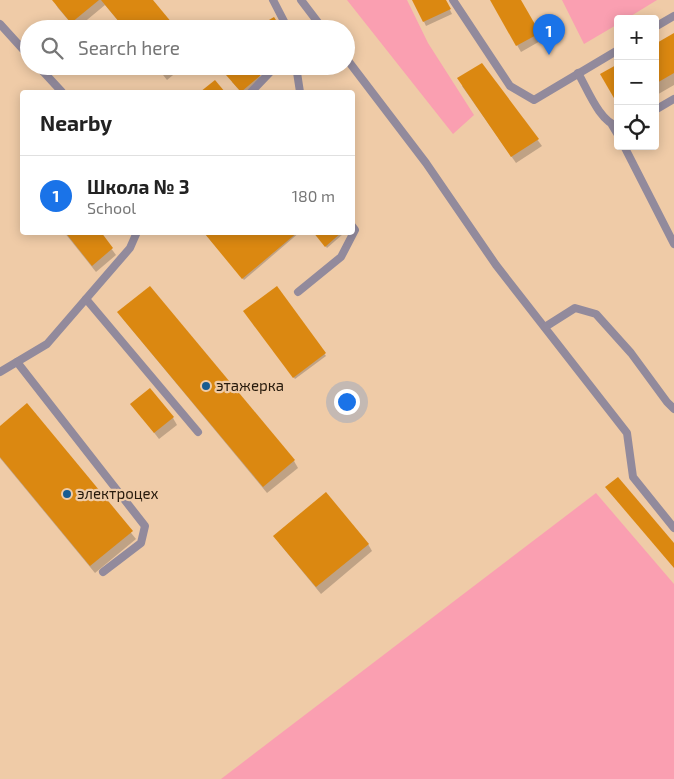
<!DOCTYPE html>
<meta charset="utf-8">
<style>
:root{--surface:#fff;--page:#f6f6f6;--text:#222;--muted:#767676;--line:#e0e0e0;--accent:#1a73e8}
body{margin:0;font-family:"Exo 2",sans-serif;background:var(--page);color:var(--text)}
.controls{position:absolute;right:15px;top:15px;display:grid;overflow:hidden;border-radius:5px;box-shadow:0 2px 12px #0003}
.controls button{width:45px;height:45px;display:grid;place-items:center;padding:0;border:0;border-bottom:1px solid var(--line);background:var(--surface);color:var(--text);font:25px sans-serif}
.you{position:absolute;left:346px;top:401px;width:18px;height:18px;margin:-12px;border:4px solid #fff;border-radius:50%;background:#1a73e8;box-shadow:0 0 0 8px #1a73e833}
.badge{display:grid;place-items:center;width:32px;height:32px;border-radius:50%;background:var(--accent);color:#fff;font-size:16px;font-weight:700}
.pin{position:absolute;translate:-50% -41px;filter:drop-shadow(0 1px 2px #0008)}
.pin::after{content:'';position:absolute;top:26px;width:18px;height:15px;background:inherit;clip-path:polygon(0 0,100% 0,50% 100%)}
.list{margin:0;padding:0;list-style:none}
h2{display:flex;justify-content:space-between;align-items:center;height:65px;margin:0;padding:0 20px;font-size:21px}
h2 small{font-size:16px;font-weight:400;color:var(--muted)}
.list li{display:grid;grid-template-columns:32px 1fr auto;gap:15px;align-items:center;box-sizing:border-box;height:80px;padding:0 20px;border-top:1px solid var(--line)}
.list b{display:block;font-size:19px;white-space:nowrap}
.list p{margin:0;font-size:16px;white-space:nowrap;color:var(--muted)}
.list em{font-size:16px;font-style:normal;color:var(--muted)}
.icon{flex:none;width:28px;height:28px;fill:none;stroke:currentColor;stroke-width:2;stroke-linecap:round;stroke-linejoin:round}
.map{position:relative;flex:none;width:674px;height:779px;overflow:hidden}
.search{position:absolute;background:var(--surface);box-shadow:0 2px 12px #0003;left:20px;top:20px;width:335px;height:55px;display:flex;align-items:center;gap:12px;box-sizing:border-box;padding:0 18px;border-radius:28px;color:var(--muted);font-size:19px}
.panel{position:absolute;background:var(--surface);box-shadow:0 2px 12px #0003;left:20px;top:90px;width:335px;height:145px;border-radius:5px}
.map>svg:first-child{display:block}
</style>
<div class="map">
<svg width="674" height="779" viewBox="0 0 674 779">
<rect width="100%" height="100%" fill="#efcba7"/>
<g fill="#fa9fb1">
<polygon points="347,0 407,0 428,43 474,115 453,134"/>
<polygon points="562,0 657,0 626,19 618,19 618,24 584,44"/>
<polygon points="596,493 674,584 674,779 221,779"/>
</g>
<g fill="#0003">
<polygon points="55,0 151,0 125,29 105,5 76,29 58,8 54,1"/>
<polygon points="414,0 445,0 452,14 426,26"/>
<polygon points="491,0 520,0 542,40 521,52"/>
<polygon points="674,35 674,85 655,96 655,45"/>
<polygon points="482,64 542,146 516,163 462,86"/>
<polygon points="156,66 184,66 167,80"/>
<polygon points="253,66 264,83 252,92 241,92 232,82"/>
<polygon points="64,232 99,232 116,255 96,272"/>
<polygon points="209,232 300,232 244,280 207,236"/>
<polygon points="314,232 342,232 343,234 327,248"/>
<polygon points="276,288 326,356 295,379 245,311"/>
<polygon points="119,313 294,461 298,468 267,493 123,319"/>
<polygon points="132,404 173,418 177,425 159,439"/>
<polygon points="27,405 136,539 95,573 0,458 0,427"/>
<polygon points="279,543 368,544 372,551 321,594"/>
</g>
<g fill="#db8811">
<polygon points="52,0 99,0 71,23"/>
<polygon points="101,0 153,0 177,29 125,29"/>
<polygon points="412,0 446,0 451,9 423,22"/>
<polygon points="490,0 521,0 540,33 516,46"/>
<polygon points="274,17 280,26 275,29 268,29 264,23"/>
<polygon points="674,33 674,73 655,84 655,44"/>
<polygon points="482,63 539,139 511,157 457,78"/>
<polygon points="618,64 618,105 600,74"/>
<polygon points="237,66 254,66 261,75 241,92 226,75"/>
<polygon points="215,80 225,92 200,92"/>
<polygon points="65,232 101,232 113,248 92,266"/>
<polygon points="207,232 298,232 242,279 205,234"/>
<polygon points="313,232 342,232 325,247"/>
<polygon points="150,286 295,460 263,487 117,312"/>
<polygon points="277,286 326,353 293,378 243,311"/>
<polygon points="150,388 174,417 154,433 130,404"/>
<polygon points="27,403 133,531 90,566 0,457 0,426"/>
<polygon points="618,477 674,543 674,568 605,487"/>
<polygon points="326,492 369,544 316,587 273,536"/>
</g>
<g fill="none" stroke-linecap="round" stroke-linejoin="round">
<g stroke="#928a9c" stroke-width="8">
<polyline points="273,0 288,29"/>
<polyline points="301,0 323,29"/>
<polyline points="453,0 510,86 534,100 618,50"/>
<polyline points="0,24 29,56"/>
<polyline points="655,27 674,16"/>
<polyline points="346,58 426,163 496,265 627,433 633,477 674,528"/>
<polyline points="38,66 62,92"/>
<polyline points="296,66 300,92"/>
<path d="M 578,73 C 587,88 600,123 618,126"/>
<polyline points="251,92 276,66"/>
<polyline points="655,110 674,99"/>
<polyline points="612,125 618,135"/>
<polyline points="624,146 674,244"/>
<polyline points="298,292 341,257 355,230 352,226"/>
<polyline points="86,299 198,432"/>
<polyline points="545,327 575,308 596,314 631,353 667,402 674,409"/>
<polyline points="17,362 145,526 141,543 103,572"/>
<polyline points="0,372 47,344 130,248 137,232"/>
</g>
</g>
<g fill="#185c91" stroke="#efcba7" stroke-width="2">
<circle cx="206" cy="386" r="5"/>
<circle cx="67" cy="494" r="5"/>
</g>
<g text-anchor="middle" stroke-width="4.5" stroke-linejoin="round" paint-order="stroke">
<g font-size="15" fill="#271a0c" stroke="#efcba7" text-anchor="start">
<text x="216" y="391">этажерка</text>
<text x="77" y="499">электроцех</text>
</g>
</g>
</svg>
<div class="controls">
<button>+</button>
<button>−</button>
<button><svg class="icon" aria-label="locate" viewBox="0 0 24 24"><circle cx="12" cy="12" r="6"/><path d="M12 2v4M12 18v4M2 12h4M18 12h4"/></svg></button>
</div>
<div class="you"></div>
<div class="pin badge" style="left:549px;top:55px">1</div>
<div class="search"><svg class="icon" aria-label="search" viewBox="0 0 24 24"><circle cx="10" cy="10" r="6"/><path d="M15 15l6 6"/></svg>Search here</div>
<section class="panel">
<h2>Nearby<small></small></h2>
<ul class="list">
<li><span class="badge">1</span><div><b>Школа № 3</b><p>School</p></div><em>180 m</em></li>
</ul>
</section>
</div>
